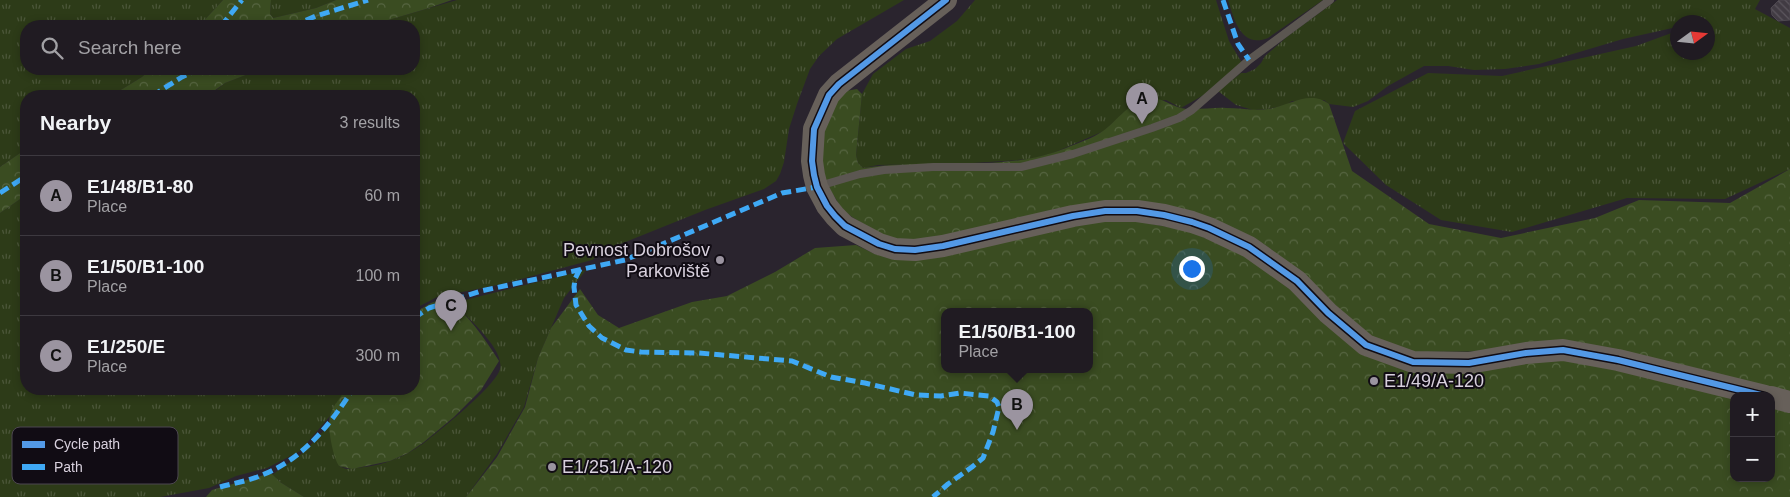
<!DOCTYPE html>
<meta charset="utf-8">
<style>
:root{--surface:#201b22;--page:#28242a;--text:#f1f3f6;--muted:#a2a1a5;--line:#3d3940;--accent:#9b94a0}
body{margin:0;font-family:Arial,sans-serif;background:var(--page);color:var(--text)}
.controls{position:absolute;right:15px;bottom:15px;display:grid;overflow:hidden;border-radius:10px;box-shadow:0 2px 8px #0003}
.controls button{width:45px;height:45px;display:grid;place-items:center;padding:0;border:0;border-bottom:1px solid var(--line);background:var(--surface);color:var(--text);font:25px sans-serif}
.compass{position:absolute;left:1670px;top:15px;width:45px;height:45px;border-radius:50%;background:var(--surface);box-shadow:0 2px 8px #0003;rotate:75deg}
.you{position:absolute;left:1191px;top:268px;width:18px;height:18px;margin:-12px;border:4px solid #fff;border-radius:50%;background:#1a73e8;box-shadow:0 0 0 8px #1a73e833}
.badge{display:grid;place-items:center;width:32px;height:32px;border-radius:50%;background:var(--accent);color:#111;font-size:16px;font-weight:700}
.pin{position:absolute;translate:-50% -41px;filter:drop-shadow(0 1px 2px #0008)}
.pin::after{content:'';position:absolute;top:26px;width:18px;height:15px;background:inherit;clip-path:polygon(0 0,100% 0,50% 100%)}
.popup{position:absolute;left:941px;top:308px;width:152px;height:65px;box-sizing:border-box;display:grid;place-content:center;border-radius:10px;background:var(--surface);filter:drop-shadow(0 1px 4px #0005);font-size:16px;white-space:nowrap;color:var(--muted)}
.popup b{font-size:19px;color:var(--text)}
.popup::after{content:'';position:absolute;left:50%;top:100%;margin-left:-10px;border:10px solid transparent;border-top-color:var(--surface)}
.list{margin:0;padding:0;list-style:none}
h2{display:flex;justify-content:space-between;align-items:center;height:65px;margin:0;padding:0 20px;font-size:21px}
h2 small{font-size:16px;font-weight:400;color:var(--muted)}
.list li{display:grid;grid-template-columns:32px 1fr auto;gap:15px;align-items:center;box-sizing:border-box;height:80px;padding:0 20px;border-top:1px solid var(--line)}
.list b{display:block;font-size:19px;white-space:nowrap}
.list p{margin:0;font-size:16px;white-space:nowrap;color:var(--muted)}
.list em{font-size:16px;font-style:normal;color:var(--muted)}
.icon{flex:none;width:28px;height:28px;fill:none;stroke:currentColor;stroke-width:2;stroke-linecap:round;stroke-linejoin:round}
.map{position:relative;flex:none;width:1790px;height:497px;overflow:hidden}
.search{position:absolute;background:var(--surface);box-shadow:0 2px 8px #0003;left:20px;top:20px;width:400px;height:55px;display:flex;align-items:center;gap:12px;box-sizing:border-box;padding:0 18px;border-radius:20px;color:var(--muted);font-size:19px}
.panel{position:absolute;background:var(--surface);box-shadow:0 2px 8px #0003;left:20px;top:90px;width:400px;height:305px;border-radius:20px}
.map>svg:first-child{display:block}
</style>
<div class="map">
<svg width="1790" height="497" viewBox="0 0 1790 497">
<defs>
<pattern id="grass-tufts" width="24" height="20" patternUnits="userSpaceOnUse" patternTransform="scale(1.25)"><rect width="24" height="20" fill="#2d3b18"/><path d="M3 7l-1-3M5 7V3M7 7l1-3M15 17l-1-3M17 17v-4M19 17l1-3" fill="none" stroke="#4b5639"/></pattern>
<pattern id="forest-crowns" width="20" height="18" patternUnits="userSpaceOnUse" patternTransform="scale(1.25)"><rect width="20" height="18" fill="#3a4c21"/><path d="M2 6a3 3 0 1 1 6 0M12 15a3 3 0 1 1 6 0" fill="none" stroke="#566541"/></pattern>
<pattern id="building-back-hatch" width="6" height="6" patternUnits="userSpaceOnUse" patternTransform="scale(1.25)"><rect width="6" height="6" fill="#413b43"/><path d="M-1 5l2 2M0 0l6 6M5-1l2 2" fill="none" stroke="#5c565e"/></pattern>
</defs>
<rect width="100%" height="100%" fill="#2a242e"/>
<g fill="url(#grass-tufts)">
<polygon points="0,0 223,0 199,26 26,26 26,69 151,69 142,77 111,96 26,96 26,149 0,167"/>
<polygon points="271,0 336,0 316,8 273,18 270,14"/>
<polygon points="457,0 904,0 837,39 819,56 810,69 797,104 789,129 784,162 780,174 776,181 764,189 705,210 613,247 592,260 502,284 437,297 414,309 414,96 209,96 225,83 261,69 414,69 414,26 368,26"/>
<polygon points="975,0 1216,0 1229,41 1242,63 1209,92 1181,108 1166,100 1132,105 1104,131 1053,153 1031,159 973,163 878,165 863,168 858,163 856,155 862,94 873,74 906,49 930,41 957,21"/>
<path d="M 1228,0 L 1323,0 L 1268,38 C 1241,49 1234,19 1228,0 Z"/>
<polygon points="1337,0 1760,0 1755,9 1790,28 1790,169 1725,199 1627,198 1512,232 1441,220 1386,185 1343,143 1355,111 1428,73 1502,76 1636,46 1677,31 1678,52 1708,52 1708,22 1678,22 1677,27 1623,39 1539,64 1505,69 1474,70 1448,66 1424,66 1388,86 1368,101 1353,107 1329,104 1324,100 1292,101 1286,105 1268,109 1253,110 1236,105 1218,91 1241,73 1246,73 1255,69 1261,63 1265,56 1288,36"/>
<polygon points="26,195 26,389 346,389 330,416 300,451 267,468 236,476 209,488 160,497 0,497 0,213"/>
<path d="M 586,270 L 564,298 L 538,358 L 524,407 L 497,454 L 466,497 L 304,497 L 280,482 L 272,475 L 304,452 L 329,425 L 339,466 L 346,469 C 360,468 377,466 390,461 C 402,457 414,450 424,443 C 439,431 496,386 500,369 C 505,349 466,316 453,303 Z"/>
</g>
<g fill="url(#forest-crowns)" fill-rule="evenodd">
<polygon points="223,0 271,0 270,14 273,18 316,8 336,0 452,0 426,9 368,26 199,26"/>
<polygon points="151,69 261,69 225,83 207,96 111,96 142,77"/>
<path d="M 857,89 L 862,94 L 856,155 L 858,163 L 863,168 C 930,157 1002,174 1066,148 C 1078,143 1093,138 1103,131 C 1116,122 1132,99 1149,98 C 1161,97 1170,105 1181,108 C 1193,111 1213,107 1226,108 C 1240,108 1254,111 1268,109 C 1288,106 1310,89 1329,104 L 1352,171 L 1429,224 L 1501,238 L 1595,218 L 1639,200 L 1730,203 L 1790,169 L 1790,392 L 1620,350 L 1415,352 L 1371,336 L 1194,212 L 941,236 L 915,240 L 897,239 L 882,235 L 852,217 L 842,209 L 826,183 L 821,160 L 824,131 L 838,100 L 846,91 Z"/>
<polygon points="26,149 26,195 0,213 0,167"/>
<path d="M 1106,221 L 1136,221 L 1189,231 L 1244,255 L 1290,289 L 1361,354 L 1527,363 L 1562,360 L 1616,370 L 1734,398 L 1734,478 L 1771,478 L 1771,407 L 1790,412 L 1790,497 L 466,497 L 497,457 L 525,407 L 538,358 L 551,328 L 580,289 L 598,315 L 619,328 L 692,302 L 727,296 L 775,272 L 815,248 L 856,245 L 875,254 ZM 944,311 L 1090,311 L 1090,369 L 944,369 Z"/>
<path d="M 445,298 C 469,314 484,338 499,361 L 481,390 L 454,417 L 424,442 L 408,453 L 390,461 L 352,469 L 339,466 C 333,457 327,427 330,416 C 332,407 341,397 346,389 L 414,389 L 414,313 L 431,303 Z"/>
<polygon points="271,473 280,482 304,497 206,497 212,490"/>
</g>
<polygon fill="url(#building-back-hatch)" stroke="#4e4850" points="1779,0 1790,0 1790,20 1778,21 1772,15 1771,8"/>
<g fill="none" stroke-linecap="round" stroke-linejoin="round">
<polyline stroke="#5b5651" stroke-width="8" points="819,186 860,174 884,170 933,167 1021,167 1073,154 1152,128 1179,118 1192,110 1249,60 1330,0"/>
<g stroke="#67605a" stroke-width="22">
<polyline points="946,0 839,84 829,95 814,129 812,161 814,175 817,187 827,206 835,216 845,226 879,244 895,249 915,250 943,246 1073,216 1105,211 1137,211 1164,215 1192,222 1209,228 1249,247 1297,281 1328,313 1366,345 1413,362 1469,363 1526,353 1563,350 1618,360 1765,396"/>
<polyline points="1771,397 1790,402"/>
</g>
<g stroke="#3fa9f5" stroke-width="5" stroke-dasharray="10 5" stroke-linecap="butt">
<polyline points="1223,0 1238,44 1249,60"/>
<polyline points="221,26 242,0"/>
<polyline points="292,26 316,16 368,0"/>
<polyline points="152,96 182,77 199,69"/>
<polyline points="0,193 26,176"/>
<polyline points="580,269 575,279 574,287 576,305 589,326 602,338 626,350 641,352 699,353 792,361 831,377 865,383 916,395 941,396 960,393 989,396 997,402 999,407 993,432 983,458 972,467 948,484 933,497"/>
<polyline points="414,318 429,308 481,291 625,260 782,193 817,187"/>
<path d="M 220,487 C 234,483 249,481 262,475 C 303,459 330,425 353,389"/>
</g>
<g stroke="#110c14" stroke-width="9">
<polyline id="cycleway" points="946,0 839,84 829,95 814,129 812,161 814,175 817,187 827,206 835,216 845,226 879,244 895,249 915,250 943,246 1073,216 1105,211 1137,211 1164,215 1192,222 1209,228 1249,247 1297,281 1328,313 1366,345 1413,362 1469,363 1526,353 1563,350 1618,360 1765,396"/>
</g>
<use href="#cycleway" stroke="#5399e6" stroke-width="6"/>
</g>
<g fill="#9b94a0" stroke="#110c14" stroke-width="2">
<circle cx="720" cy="260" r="5"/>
<circle cx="1374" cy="381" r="5"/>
<circle cx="552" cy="467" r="5"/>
</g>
<g text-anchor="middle" stroke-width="4" stroke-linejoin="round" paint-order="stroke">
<g font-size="18" fill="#d8d0dd" stroke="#110c14" text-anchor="start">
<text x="710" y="256" text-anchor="end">Pevnost Dobrošov<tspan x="710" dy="21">Parkoviště</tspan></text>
<text x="1384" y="387">E1/49/A-120</text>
<text x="562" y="473">E1/251/A-120</text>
</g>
</g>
<rect x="12" y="427" width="166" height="57" rx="8" fill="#110c14" stroke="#4d4750" stroke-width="1"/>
<rect x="22" y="441" width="23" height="7" fill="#5399e6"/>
<rect x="22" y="464" width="23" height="6" fill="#3fa9f5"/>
<g font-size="14" fill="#d8d0dd">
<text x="54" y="449">Cycle path</text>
<text x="54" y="472">Path</text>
</g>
</svg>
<div class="controls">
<button>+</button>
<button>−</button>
</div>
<svg class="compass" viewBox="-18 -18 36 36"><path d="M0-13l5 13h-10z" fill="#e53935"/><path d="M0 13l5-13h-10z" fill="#a2a1a5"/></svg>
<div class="you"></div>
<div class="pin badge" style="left:1142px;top:124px">A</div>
<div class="pin badge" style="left:1017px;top:430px">B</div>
<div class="popup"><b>E1/50/B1-100</b>Place</div>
<div class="pin badge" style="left:451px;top:331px">C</div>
<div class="search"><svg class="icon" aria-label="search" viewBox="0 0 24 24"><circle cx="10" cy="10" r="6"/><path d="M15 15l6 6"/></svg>Search here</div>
<section class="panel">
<h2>Nearby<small>3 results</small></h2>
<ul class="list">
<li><span class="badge">A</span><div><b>E1/48/B1-80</b><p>Place</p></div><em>60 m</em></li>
<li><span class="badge">B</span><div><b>E1/50/B1-100</b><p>Place</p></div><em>100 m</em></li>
<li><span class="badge">C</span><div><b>E1/250/E</b><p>Place</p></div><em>300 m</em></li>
</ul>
</section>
</div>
